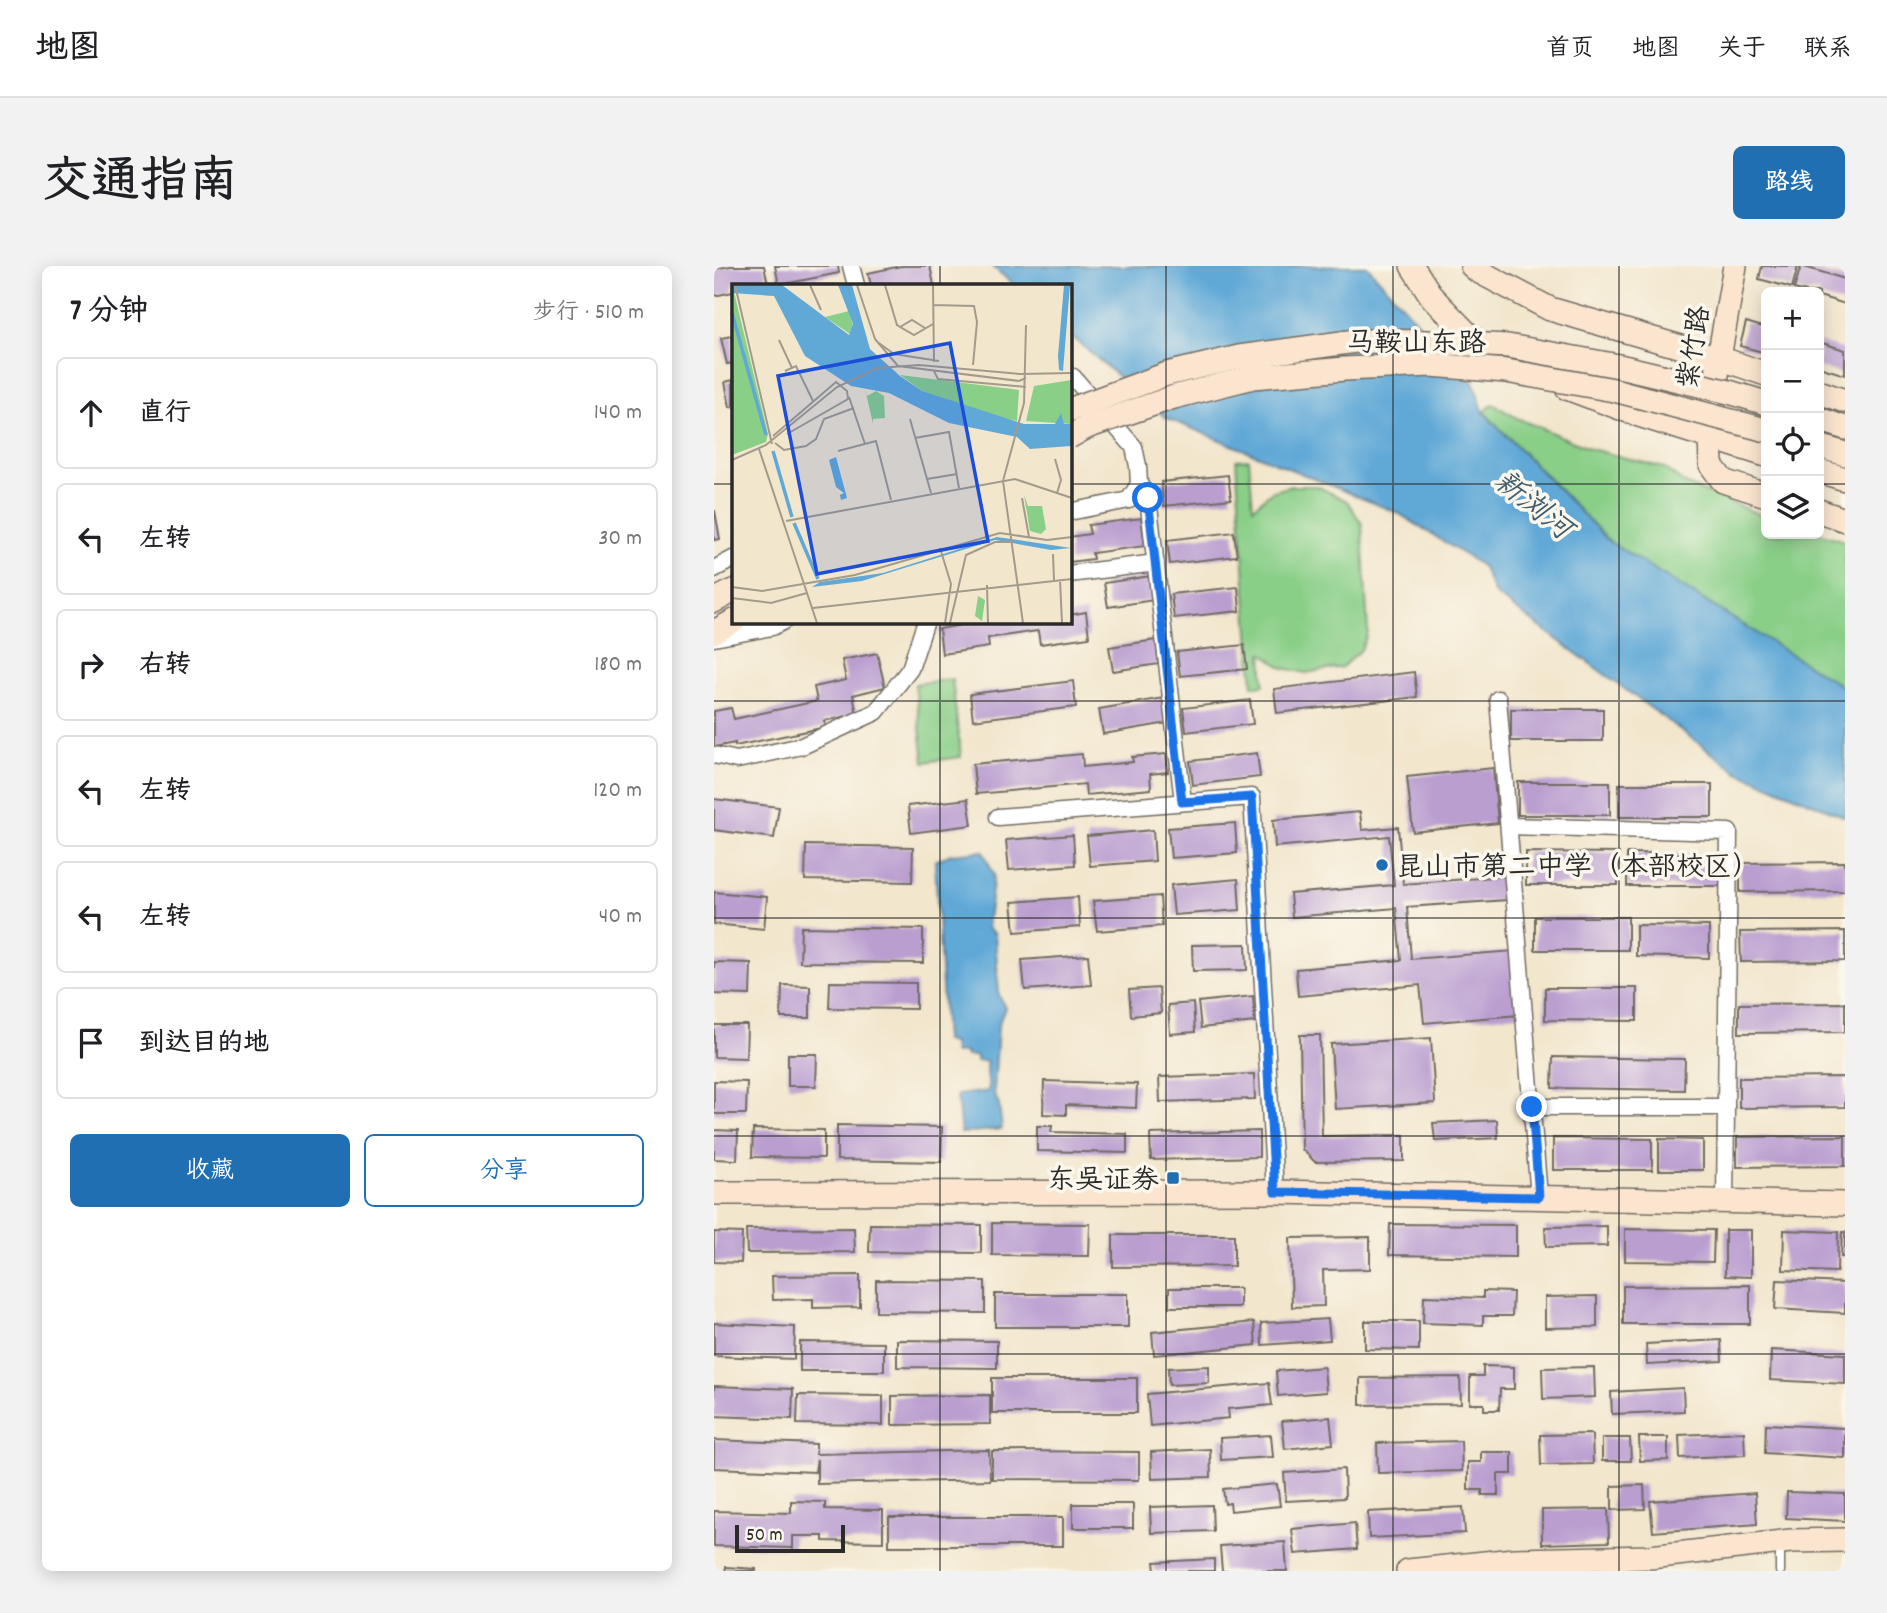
<!DOCTYPE html>
<html lang="zh">
<meta charset="utf-8">
<style>
:root{--surface:#fff;--page:#f2f2f2;--text:#202124;--muted:#757577;--line:#e0e0e0;--accent:#1f6fb2}
body{margin:0;font-family:Dekko,"LXGW WenKai TC",sans-serif;background:var(--page);color:var(--text)}
.controls{position:absolute;right:21px;top:21px;display:grid;overflow:hidden;border-radius:10px;box-shadow:0 4px 18px #0003}
.controls button{width:63px;height:63px;display:grid;place-items:center;padding:0;border:0;border-bottom:2px solid var(--line);background:var(--surface);color:var(--text);font:35px sans-serif}
.scale{position:absolute;left:21px;bottom:18px;width:110px;box-sizing:border-box;padding-left:7px;border:4px solid #2b2b2b;border-top:0;font-size:19px;line-height:24px;white-space:nowrap;color:#2b2b2b;-webkit-text-stroke:5px #fbf7ec;paint-order:stroke}
.stop{position:absolute;width:21px;height:21px;margin:-16px;border:5px solid #1a73e8;border-radius:50%;background:#fff}
.stop.end{background:#1a73e8;border-color:#fff;box-shadow:0 2px 7px #0008}
.list{margin:0;padding:0;list-style:none}
h2{display:flex;justify-content:space-between;align-items:center;height:91px;margin:0;padding:0 28px;font-size:30px}
h2 small{font-size:23px;font-weight:400;color:var(--muted)}
.list li{display:grid;grid-template-columns:46px 1fr auto;gap:21px;align-items:center;box-sizing:border-box;height:112px;margin:0 14px 14px;padding:0 14px;border:2px solid var(--line);border-radius:10px}
.list b{display:block;font-size:26px;white-space:nowrap}
.list em{font-size:23px;font-style:normal;color:var(--muted)}
.actions{display:flex;gap:14px;padding:21px 28px}
.actions a{flex:1;padding:16px 0;border:2px solid var(--accent);border-radius:10px;text-align:center;font-size:24px;color:var(--accent)}
.actions .main{background:var(--accent);color:#fff}
.icon{flex:none;width:38px;height:38px;fill:none;stroke:currentColor;stroke-width:2;stroke-linecap:round;stroke-linejoin:round}
.map{position:relative;flex:none;width:1131px;height:1305px;overflow:hidden;border-radius:10px}
header{display:flex;align-items:center;gap:42px;box-sizing:border-box;height:98px;padding:0 35px;background:var(--surface);border-bottom:2px solid var(--line)}
header strong{font-size:33px}
nav{display:flex;gap:38px;margin-inline-start:auto;font-size:24px}
.intro{display:flex;align-items:center;justify-content:space-between;box-sizing:border-box;height:168px;padding:0 42px}
h1{margin:0;font-size:49px}
.button{padding:18px 32px;border-radius:10px;background:var(--accent);color:#fff;font-size:24px;font-weight:700}
main{display:flex;gap:42px;padding:0 42px}
aside{flex:1;background:var(--surface);border-radius:10px;box-shadow:0 4px 18px #0003}
.map>svg:first-child{display:block}
</style>
<header>
<strong>地图</strong>
<nav><a>首页</a><a>地图</a><a>关于</a><a>联系</a></nav>
</header>
<div class="intro"><h1>交通指南</h1><a class="button">路线</a></div>
<main>
<aside>
<h2>7 分钟<small>步行 · 510 m</small></h2>
<ul class="list">
<li><svg class="icon" aria-label="ahead" viewBox="0 0 24 24"><path d="M12 20V5M6 11l6-6 6 6"/></svg><div><b>直行</b></div><em>140 m</em></li>
<li><svg class="icon" aria-label="left" viewBox="0 0 24 24"><path d="M17 20v-9H6M10 6l-5 5 5 5"/></svg><div><b>左转</b></div><em>30 m</em></li>
<li><svg class="icon" aria-label="right" viewBox="0 0 24 24"><path d="M7 20v-9h11M14 6l5 5-5 5"/></svg><div><b>右转</b></div><em>180 m</em></li>
<li><svg class="icon" aria-label="left" viewBox="0 0 24 24"><path d="M17 20v-9H6M10 6l-5 5 5 5"/></svg><div><b>左转</b></div><em>120 m</em></li>
<li><svg class="icon" aria-label="left" viewBox="0 0 24 24"><path d="M17 20v-9H6M10 6l-5 5 5 5"/></svg><div><b>左转</b></div><em>40 m</em></li>
<li><svg class="icon" aria-label="arrive" viewBox="0 0 24 24"><path d="M6 21V4h12l-3 4 3 4H6"/></svg><div><b>到达目的地</b></div></li>
</ul>
<div class="actions"><a class="main">收藏</a><a>分享</a></div>
</aside>
<div class="map">
<svg width="1131" height="1305" viewBox="0 0 1131 1305">
<rect width="100%" height="100%" fill="#fbf7ec"/>
<filter id="ink" filterUnits="userSpaceOnUse"><feTurbulence type="fractalNoise" baseFrequency=".0143" numOctaves="2"/><feDisplacementMap in="SourceGraphic" scale="14" xChannelSelector="R" yChannelSelector="G"/><feConvolveMatrix kernelMatrix="1 2 1 2 8 2 1 2 1" color-interpolation-filters="sRGB"/></filter>
<filter id="wash" filterUnits="userSpaceOnUse"><feTurbulence type="fractalNoise" baseFrequency=".00686" numOctaves="4" result="noise"/><feDisplacementMap in="SourceGraphic" scale="28" xChannelSelector="R" yChannelSelector="G"/><feGaussianBlur stdDeviation="1.57" result="paint"/><feColorMatrix in="noise" values="0 0 0 0 0 0 0 0 0 0 0 0 0 0 0 0 0 1.4 0 .05"/><feComposite in="paint" operator="in"/></filter>
<g filter="url(#wash)">
<rect width="100%" height="100%" fill="#f2e6cc"/>
<g fill="#8acf88" stroke="#5a7d5a" stroke-width="2">
<polygon points="779,138 805,153 877,183 950,202 971,218 1052,251 1052,268 1105,267 1131,275 1131,422 896,276 770,146"/>
<polygon points="535,193 539,242 557,226 577,220 603,220 633,235 648,258 654,366 647,384 628,401 592,407 569,402 548,387 550,419 539,420 522,194"/>
<polygon points="238,413 247,491 210,496 201,418"/>
</g>
<g fill="#60a9d7" stroke="#466a81" stroke-width="2">
<polygon points="278,0 653,0 760,118 770,147 896,276 1131,422 1131,551 1024,506 781,328 768,300 684,247 452,152 355,68 355,19 300,19"/>
<polygon points="269,585 280,609 273,662 281,668 285,729 291,742 284,759 280,827 285,839 288,863 247,867 243,829 275,825 272,795 262,795 262,790 252,790 251,786 240,787 239,777 231,775 221,595 237,588"/>
</g>
<g id="blocks">
<g fill="#ba9ed0">
<polygon points="16,0 50,0 54,18 19,19 19,26 0,30 0,3"/>
<polygon points="61,0 124,0 125,7 65,19"/>
<polygon points="187,0 216,0 220,19 157,19 154,7"/>
<polygon points="1048,0 1084,0 1078,22 1045,13"/>
<polygon points="1087,0 1131,13 1131,38 1105,30 1105,26 1092,26 1080,23"/>
<polygon points="1032,56 1052,62 1052,87 1026,80"/>
<polygon points="19,70 19,97 13,98 7,72"/>
<polygon points="1105,76 1131,84 1131,109 1105,101"/>
<polygon points="19,114 19,141 16,141 11,116"/>
<polygon points="514,209 517,233 450,240 447,216"/>
<polygon points="0,245 1,245 6,273 0,274"/>
<polygon points="427,252 431,280 378,287 379,293 355,296 355,271 376,268 374,259"/>
<polygon points="520,266 523,290 456,298 453,274"/>
<polygon points="437,310 440,334 394,341 390,317"/>
<polygon points="524,321 526,345 460,352 457,328"/>
<polygon points="372,346 375,371 326,378 324,365 274,372 275,381 228,388 225,363 271,355 355,355 355,349"/>
<polygon points="442,374 445,398 399,405 395,381"/>
<polygon points="530,379 533,403 466,410 463,386"/>
<polygon points="163,387 171,421 139,429 143,448 110,455 112,461 21,480 21,477 0,481 0,445 17,442 20,453 103,435 100,421 132,414 128,394"/>
<polygon points="700,406 703,431 563,447 560,423"/>
<polygon points="359,415 362,441 259,454 256,428"/>
<polygon points="450,432 454,457 389,468 385,443"/>
<polygon points="536,434 539,458 472,466 469,442"/>
<rect x="797" y="443" width="92" height="32"/>
<polygon points="543,487 546,511 479,519 476,495"/>
<polygon points="368,488 369,501 419,496 418,491 452,488 454,506 436,508 437,523 372,529 371,518 262,528 259,498"/>
<polygon points="779,502 784,557 699,566 693,511"/>
<rect x="804" y="516" width="92" height="33"/>
<rect x="905" y="518" width="93" height="33"/>
<polygon points="0,533 65,541 60,572 0,564"/>
<polygon points="254,533 258,559 197,567 194,540"/>
<polygon points="646,546 648,564 684,561 689,618 791,610 793,634 693,641 697,693 800,685 805,749 710,757 706,719 584,730 582,703 687,694 682,642 578,651 576,628 680,619 675,570 561,581 559,554"/>
<polygon points="521,557 523,587 457,592 454,562"/>
<polygon points="439,564 441,595 376,600 373,570"/>
<polygon points="359,569 361,599 295,604 292,574"/>
<polygon points="92,579 199,581 198,616 91,614"/>
<polygon points="812,586 905,587 904,619 812,619"/>
<polygon points="913,587 1006,588 1006,620 913,620"/>
<polygon points="1131,596 1131,625 1026,626 1026,597"/>
<polygon points="524,613 526,644 460,649 457,619"/>
<polygon points="0,626 53,631 50,663 0,658"/>
<polygon points="446,630 448,660 383,665 379,635"/>
<polygon points="364,631 366,661 301,666 298,636"/>
<rect x="821" y="651" width="93" height="33"/>
<polygon points="922,659 995,660 995,692 922,690"/>
<polygon points="87,661 209,663 209,697 86,696"/>
<polygon points="1131,665 1131,695 1027,696 1026,666"/>
<polygon points="532,678 533,704 479,705 478,679"/>
<polygon points="374,689 377,719 311,724 308,694"/>
<polygon points="0,696 37,697 36,729 0,728"/>
<polygon points="116,716 202,717 202,743 115,742"/>
<polygon points="68,719 96,720 96,752 67,752"/>
<polygon points="445,722 447,747 417,750 415,724"/>
<polygon points="831,722 923,722 923,755 831,754"/>
<polygon points="539,730 541,756 487,762 484,736"/>
<polygon points="479,737 481,766 456,768 454,739"/>
<polygon points="1131,737 1131,766 1025,767 1025,738"/>
<polygon points="0,759 33,759 32,792 0,791"/>
<polygon points="586,769 606,769 608,870 690,869 690,895 601,896 588,883"/>
<polygon points="717,772 721,837 621,843 617,778"/>
<polygon points="74,788 103,788 102,820 74,820"/>
<polygon points="839,791 971,793 970,824 838,822"/>
<polygon points="540,808 541,833 446,836 445,811"/>
<polygon points="1131,811 1131,841 1025,842 1025,812"/>
<polygon points="0,815 33,816 32,848 0,848"/>
<polygon points="330,815 423,818 422,842 352,839 352,849 329,848"/>
<polygon points="783,854 784,872 721,875 719,857"/>
<polygon points="123,859 228,861 227,896 123,894"/>
<polygon points="323,860 338,860 337,866 413,868 413,887 323,885"/>
<polygon points="39,863 110,864 110,892 38,891"/>
<polygon points="0,864 24,865 23,894 0,893"/>
<polygon points="545,865 545,891 437,894 436,868"/>
<polygon points="1131,870 1131,900 1023,901 1023,871"/>
<polygon points="839,872 938,873 938,904 839,904"/>
<polygon points="945,873 989,874 989,904 945,904"/>
<polygon points="278,957 376,958 375,990 278,989"/>
<polygon points="156,958 267,959 267,987 155,986"/>
<polygon points="676,958 802,959 802,991 675,989"/>
<polygon points="893,960 893,980 832,981 831,961"/>
<polygon points="140,962 141,986 33,987 32,963"/>
<polygon points="911,963 1000,964 999,996 911,995"/>
<polygon points="1011,964 1037,964 1037,1011 1011,1010"/>
<polygon points="1070,964 1124,966 1123,1006 1069,1004"/>
<polygon points="0,966 28,967 27,997 0,996"/>
<polygon points="1128,966 1131,966 1131,991 1127,991"/>
<polygon points="399,969 520,969 520,1000 399,1001"/>
<polygon points="656,971 656,1003 609,1004 610,1040 578,1041 576,972"/>
<polygon points="146,1009 146,1041 99,1042 99,1033 59,1034 58,1010"/>
<polygon points="162,1014 271,1015 271,1047 162,1046"/>
<polygon points="1063,1014 1131,1017 1131,1047 1061,1043"/>
<polygon points="1036,1019 1036,1058 909,1058 909,1020"/>
<rect x="455" y="1022" width="71" height="19"/>
<polygon points="769,1025 799,1026 798,1050 769,1050 769,1059 709,1057 710,1030 769,1032"/>
<rect x="281" y="1028" width="133" height="33"/>
<polygon points="883,1030 883,1061 831,1062 831,1031"/>
<polygon points="614,1053 616,1074 548,1079 547,1057"/>
<polygon points="651,1055 705,1055 705,1084 651,1083"/>
<polygon points="540,1056 542,1079 440,1089 438,1066"/>
<polygon points="0,1057 81,1061 80,1093 0,1090"/>
<polygon points="183,1074 283,1075 283,1102 183,1101"/>
<polygon points="1007,1074 1008,1095 933,1099 932,1078"/>
<polygon points="86,1076 170,1077 170,1105 86,1105"/>
<polygon points="1057,1084 1131,1088 1131,1118 1056,1114"/>
<polygon points="495,1100 495,1117 455,1119 454,1102"/>
<polygon points="769,1100 800,1101 800,1123 786,1123 785,1144 770,1144 770,1138 756,1138 756,1110 769,1110"/>
<polygon points="610,1101 612,1126 564,1130 562,1105"/>
<polygon points="880,1101 881,1131 829,1133 828,1102"/>
<polygon points="746,1111 747,1138 646,1139 646,1112"/>
<rect x="278" y="1112" width="145" height="35"/>
<polygon points="555,1117 558,1139 514,1143 515,1152 436,1160 433,1128"/>
<polygon points="0,1120 79,1123 78,1153 0,1150"/>
<polygon points="969,1122 970,1145 898,1148 897,1126"/>
<polygon points="84,1129 169,1130 169,1159 83,1158"/>
<polygon points="276,1129 276,1158 178,1159 178,1130"/>
<polygon points="616,1151 619,1178 571,1183 568,1155"/>
<polygon points="1052,1158 1131,1162 1131,1192 1051,1187"/>
<polygon points="1030,1166 1031,1189 966,1192 965,1169"/>
<polygon points="878,1168 879,1198 827,1199 826,1169"/>
<polygon points="557,1169 559,1191 507,1194 506,1172"/>
<polygon points="925,1171 954,1171 954,1194 926,1195"/>
<polygon points="888,1172 916,1172 917,1195 888,1195"/>
<polygon points="0,1174 102,1178 102,1188 275,1184 276,1214 103,1218 103,1193 101,1206 0,1202"/>
<polygon points="747,1175 748,1205 664,1207 663,1177"/>
<polygon points="496,1183 497,1211 438,1213 437,1186"/>
<polygon points="278,1185 425,1186 425,1214 278,1213"/>
<polygon points="767,1186 798,1186 798,1208 784,1208 784,1229 768,1229 768,1224 754,1224 754,1196 767,1196"/>
<polygon points="630,1203 631,1232 572,1235 570,1207"/>
<polygon points="563,1218 566,1240 517,1245 516,1237 511,1238 509,1223"/>
<polygon points="930,1219 931,1243 898,1244 898,1220"/>
<polygon points="1073,1226 1131,1228 1131,1255 1072,1252"/>
<polygon points="1041,1227 1043,1258 939,1266 936,1235"/>
<polygon points="77,1235 111,1236 111,1243 169,1244 169,1276 109,1275 109,1270 79,1270 79,1282 0,1280 0,1245 77,1247"/>
<rect x="359" y="1238" width="60" height="24"/>
<polygon points="498,1239 499,1265 437,1267 436,1241"/>
<polygon points="749,1241 751,1267 655,1272 654,1246"/>
<polygon points="894,1243 895,1276 828,1278 828,1244"/>
<rect x="175" y="1251" width="174" height="29"/>
<polygon points="641,1257 643,1283 581,1288 578,1263"/>
<polygon points="571,1276 573,1305 508,1305 506,1280"/>
<polygon points="500,1293 500,1305 441,1305 440,1296"/>
<polygon points="12,1301 42,1303 42,1305 11,1305"/>
</g>
</g>
</g>
<g filter="url(#ink)">
<use href="#blocks" fill-opacity="0" stroke="#716c63" stroke-width="2"/>
<g fill="none" stroke-linecap="round" stroke-linejoin="round">
<g stroke="#716c63" stroke-width="11">
<polyline id="lane" points="1066,1279 1066,1305"/>
</g>
<g stroke="#716c63" stroke-width="19">
<g id="street">
<polyline points="137,0 142,19"/>
<polyline points="355,113 359,111 420,181 424,200 425,218 415,234 355,246"/>
<polyline points="425,218 434,232 469,536"/>
<polyline points="0,303 19,293"/>
<polyline points="355,308 442,297"/>
<polyline points="0,372 58,361 70,355"/>
<polyline points="784,433 825,931"/>
<polyline points="0,489 23,494 88,480 162,446 196,403 212,355"/>
<polyline points="284,551 538,531 561,926"/>
<polyline points="795,560 1015,566 1011,936"/>
<polyline points="818,841 1012,841"/>
</g>
</g>
<g stroke="#716c63" stroke-width="26">
<g id="secondary">
<polyline points="698,0 718,31 770,85 815,105"/>
<polyline points="758,0 764,5 836,43 1005,92 1052,108"/>
<polyline points="1021,0 1005,92 996,171 997,199 1009,215 1052,229"/>
<polyline points="853,122 925,149 1052,189"/>
<polyline points="1105,126 1131,135"/>
<polyline points="1105,153 1131,162"/>
<polyline points="1105,180 1131,188"/>
<polyline points="1105,205 1131,213"/>
<polyline points="1105,245 1131,254"/>
<polyline points="0,335 19,325"/>
<polyline points="0,366 20,355"/>
<polyline points="0,927 561,926 1131,938"/>
<polyline points="694,1305 800,1294 936,1291 1077,1275 1131,1274"/>
</g>
</g>
<use href="#lane" stroke="#fff" stroke-width="8"/>
<use href="#street" stroke="#fff" stroke-width="16"/>
<use href="#secondary" stroke="#fbe5cf" stroke-width="23"/>
<g stroke="#716c63" stroke-width="26" stroke-linecap="butt">
<g id="secondary-bridge">
<polyline points="355,144 453,108 525,91 642,75 714,76 794,80 905,100 1015,126 1052,137"/>
<polyline points="355,171 373,161 460,131 539,111 631,103 717,99 792,105 900,124 1052,164"/>
</g>
</g>
<use href="#secondary-bridge" stroke="#fbe5cf" stroke-width="23"/>
</g>
</g>
<g fill="none" stroke-linecap="round" stroke-linejoin="round" filter="url(#ink)">
<polyline stroke="#1a73e8" stroke-width="9" points="434,232 468,536 538,531 561,926 825,931 818,841"/>
</g>
<path fill="none" stroke="#2b2b2b" stroke-width="2" stroke-opacity="0.55" d="M 226,0 L 226,19M 452,0 L 452,1305M 679,0 L 679,1305M 905,0 L 905,1305M 0,218 L 19,218M 355,218 L 1052,218M 1105,218 L 1131,218M 226,355 L 226,1305M 0,435 L 1131,435M 0,652 L 1131,652M 0,870 L 1131,870M 0,1088 L 1131,1088"/>
<g fill="#1f6fb2" stroke="#fbf7ec" stroke-width="2.5">
<circle cx="668" cy="599" r="7"/>
<rect x="452" y="905" width="14" height="14" rx="3.5"/>
</g>
<g text-anchor="middle" stroke-width="7" stroke-linejoin="round" paint-order="stroke">
<g font-size="28" fill="#2b2b2b" stroke="#fbf7ec">
<text x="702" y="85">马鞍山东路</text>
<text transform="translate(978 81) rotate(-81)" y="10">紫竹路</text>
</g>
<g font-size="28" fill="#2b2b2b" stroke="#fbf7ec" text-anchor="start">
<text x="682" y="609">昆山市第二中学（本部校区）</text>
<text x="445" y="922" text-anchor="end">东吴证券</text>
</g>
<g font-size="30" font-style="italic" fill="#405d70" stroke="#fbf7ec">
<text transform="translate(820 238) rotate(39)" y="10">新浏河</text>
</g>
</g>
<g transform="translate(18 18)">
<rect width="340" height="340" fill="#f2e6cc"/>
<path d="M 2,8 L 36,150 L 34,158 L 0,171 ZM 117,27 L 122,46 L 118,50 L 93,33 ZM 168,91 L 287,106 L 285,137 L 245,128 L 190,107 ZM 339,96 L 339,140 L 294,137 L 302,102 ZM 133,105 L 135,112 L 144,107 L 152,112 L 153,134 L 141,135 L 141,140 ZM 292,211 L 296,222 L 310,222 L 314,245 L 309,250 L 298,247 ZM 246,312 L 253,316 L 250,337 L 243,332 Z" fill="#8acf88"/>
<path d="M 0,1 L 50,1 L 117,51 L 121,40 L 106,1 L 120,1 L 138,65 L 168,92 L 190,107 L 292,140 L 323,140 L 329,129 L 332,140 L 339,140 L 339,162 L 298,165 L 285,153 L 217,139 L 157,109 L 119,102 L 73,72 L 42,12 L 0,9 ZM 332,1 L 338,1 L 331,87 L 327,86 L 326,72 ZM 104,173 L 115,214 L 109,216 L 108,211 L 112,209 L 104,203 L 97,176 ZM 265,253 L 339,264 L 319,266 L 263,256 L 130,297 L 80,303 L 88,298 L 151,289 Z" fill="#60a9d7"/>
<path fill="none" stroke="#60a9d7" stroke-width="3.5" d="M 0,29 L 34,151M 41,167 L 60,233M 62,239 L 86,295"/>
<path fill="none" stroke="#a29b8c" stroke-width="2" d="M 3,1 L 40,160M 78,1 L 89,26M 125,1 L 143,55M 153,1 L 165,41 L 182,51 L 201,40M 201,1 L 202,78M 201,21 L 242,22 L 245,38 L 241,81M 168,43 L 180,36 L 193,44M 143,55 L 166,82 L 287,97 L 294,94M 47,56 L 60,84M 147,59 L 162,70 L 207,77M 53,87 L 64,82 L 81,117M 202,87 L 206,95 L 294,103M 117,113 L 133,160M 178,135 L 199,209M 41,152 L 104,98 L 115,107 L 116,115 L 55,150M 183,154 L 217,148 L 227,204M 43,159 L 52,166 L 74,162 L 84,155 L 92,135 L 122,124M 27,165 L 85,339M 106,167 L 144,157 L 159,216M 323,175 L 329,196 L 325,209M 0,176 L 34,161 L 105,103 L 146,84 L 187,81 L 288,90 L 340,89M 195,195 L 225,190M 290,214 L 297,253M 54,237 L 283,195 L 340,214M 208,264 L 219,300 L 213,339M 321,270 L 322,296M 328,296 L 330,339M 255,301 L 256,339M 0,303 L 30,307 L 123,291 L 268,249 L 315,256 L 340,253M 0,314 L 39,319 L 75,309M 81,324 L 340,295M 218,339 L 234,271 L 263,258 L 280,258M 291,339 L 271,197 L 292,119 L 294,41"/>
<path fill="#1d4ed8" fill-opacity="0.15" stroke="#1d4ed8" stroke-width="3.5" d="M 218,59 L 256,257 L 85,290 L 46,92 Z"/>
<rect width="340" height="340" fill="none" stroke="#2b2b2b" stroke-width="3.5"/>
</g>
</svg>
<div class="controls">
<button>+</button>
<button>−</button>
<button><svg class="icon" aria-label="locate" viewBox="0 0 24 24"><circle cx="12" cy="12" r="6"/><path d="M12 2v4M12 18v4M2 12h4M18 12h4"/></svg></button>
<button><svg class="icon" aria-label="layers" viewBox="0 0 24 24"><path d="M12 4l9 5-9 5-9-5zM3 14l9 5 9-5"/></svg></button>
</div>
<div class="scale">50 m</div>
<div class="stop" style="left:434px;top:232px"></div>
<div class="stop end" style="left:818px;top:841px"></div>
</div>
</main>
